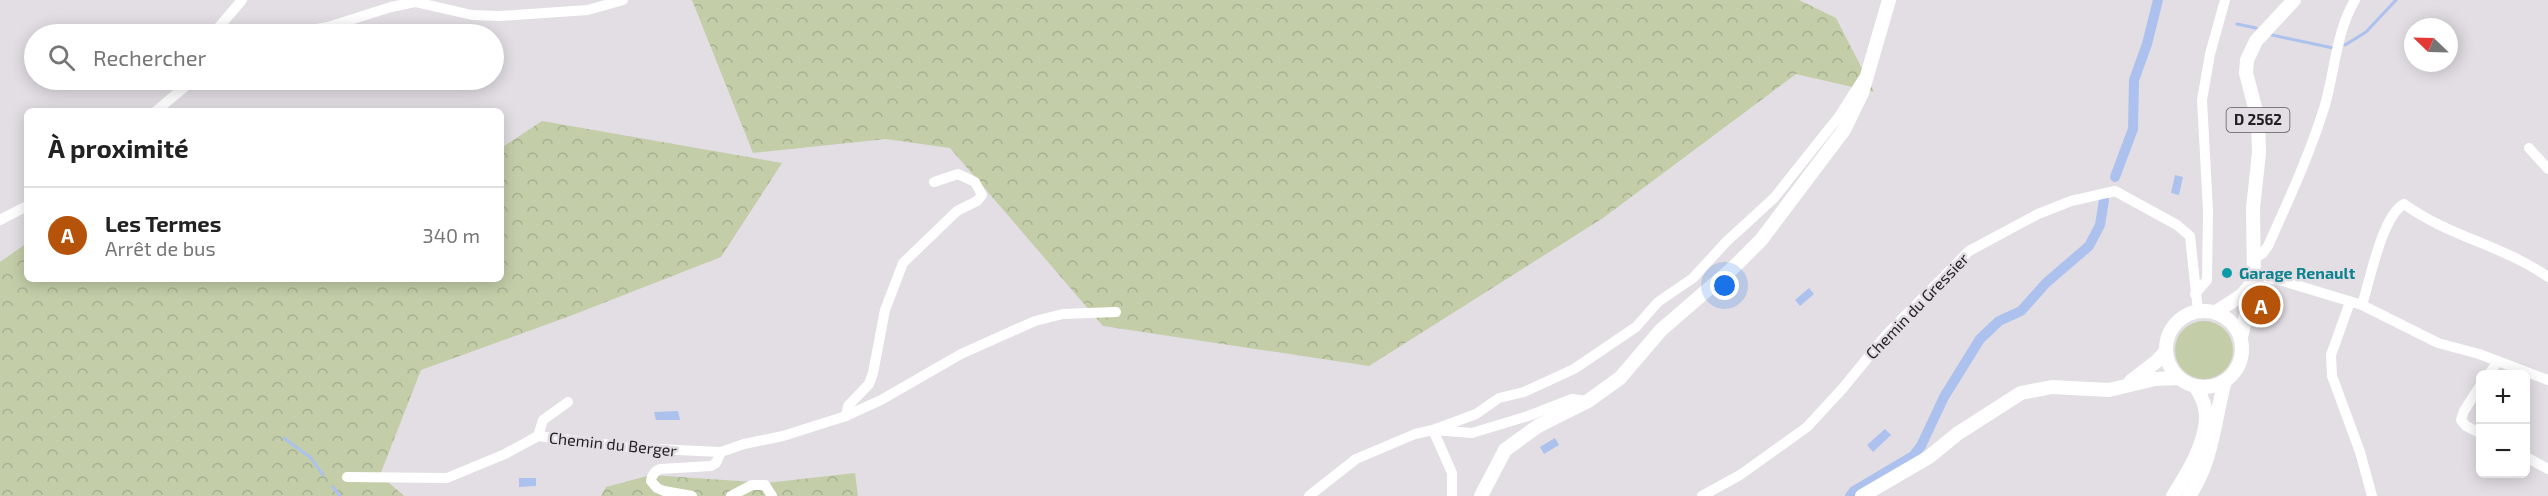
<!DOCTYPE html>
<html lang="fr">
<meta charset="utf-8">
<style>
:root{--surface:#fff;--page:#f6f6f6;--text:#222;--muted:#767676;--line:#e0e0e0;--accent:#b45309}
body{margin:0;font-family:"Exo 2",sans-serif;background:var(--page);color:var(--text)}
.controls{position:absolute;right:18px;bottom:18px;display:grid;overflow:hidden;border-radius:9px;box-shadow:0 3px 15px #0003}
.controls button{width:54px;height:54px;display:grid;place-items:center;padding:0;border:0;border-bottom:2px solid var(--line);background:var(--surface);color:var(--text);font:30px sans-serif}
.compass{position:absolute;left:2404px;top:18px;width:54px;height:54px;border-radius:50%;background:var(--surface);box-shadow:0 3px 15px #0003;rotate:293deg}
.you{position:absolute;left:1725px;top:286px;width:21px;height:21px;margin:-15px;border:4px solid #fff;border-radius:50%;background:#1a73e8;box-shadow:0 0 0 9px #1a73e833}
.badge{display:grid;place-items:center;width:39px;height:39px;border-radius:50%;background:var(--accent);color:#fff;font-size:20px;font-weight:700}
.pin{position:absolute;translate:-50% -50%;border:3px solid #fff;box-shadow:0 2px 6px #0006}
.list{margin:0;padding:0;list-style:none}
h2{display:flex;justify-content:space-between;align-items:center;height:78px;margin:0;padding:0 24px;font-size:26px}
h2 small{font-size:20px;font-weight:400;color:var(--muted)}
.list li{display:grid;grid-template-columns:39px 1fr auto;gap:18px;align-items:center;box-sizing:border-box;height:96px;padding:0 24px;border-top:2px solid var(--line)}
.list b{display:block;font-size:22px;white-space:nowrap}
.list p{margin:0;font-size:20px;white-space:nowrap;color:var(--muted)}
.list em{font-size:20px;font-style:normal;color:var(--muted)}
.icon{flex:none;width:33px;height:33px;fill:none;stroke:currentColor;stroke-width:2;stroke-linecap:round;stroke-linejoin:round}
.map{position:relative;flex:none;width:2548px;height:496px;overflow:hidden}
.search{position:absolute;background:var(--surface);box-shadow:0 3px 15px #0003;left:24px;top:24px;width:480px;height:66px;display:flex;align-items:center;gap:15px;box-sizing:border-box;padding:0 21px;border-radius:33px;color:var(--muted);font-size:22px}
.panel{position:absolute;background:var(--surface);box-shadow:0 3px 15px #0003;left:24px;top:108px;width:480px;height:174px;border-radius:9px}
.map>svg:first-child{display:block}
</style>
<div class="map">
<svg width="2548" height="496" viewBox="0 0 2548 496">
<defs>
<pattern id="forest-crowns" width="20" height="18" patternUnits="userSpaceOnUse" patternTransform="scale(1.5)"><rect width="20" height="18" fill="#c3cda8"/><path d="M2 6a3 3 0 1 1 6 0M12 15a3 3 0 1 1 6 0" fill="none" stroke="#a7b090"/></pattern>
</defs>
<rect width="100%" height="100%" fill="#e2dee4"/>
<circle fill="#c3cda8" cx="2204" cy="350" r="29"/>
<g fill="url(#forest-crowns)">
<polygon points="692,0 1799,0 1836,18 1874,92 1796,74 1603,218 1369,366 1103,326 950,148 886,139 753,153"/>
<polygon points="542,121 782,163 721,257 570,316 421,370 380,475 404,496 0,496 0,262 27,243 27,279 501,279 501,148"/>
<polygon points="855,473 858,496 601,496 606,487 651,475 766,483"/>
</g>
<g fill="#acc1ed">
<polygon points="2175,175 2183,177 2179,195 2171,193"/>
<polygon points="1809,288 1814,294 1800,306 1795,300"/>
<polygon points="678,411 680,420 656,420 654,412"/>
<polygon points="1885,429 1891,435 1873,452 1867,445"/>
<polygon points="1555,438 1559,445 1544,454 1540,447"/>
<polygon points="519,478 536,478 536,486 519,487"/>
</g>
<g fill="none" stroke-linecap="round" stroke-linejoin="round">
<g stroke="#acc1ed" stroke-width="3">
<polyline points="2237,24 2256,28"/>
<polyline points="2272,35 2333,48"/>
<polyline points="2345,45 2366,32 2396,0"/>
<polyline points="284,438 311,458 323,475"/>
<polyline points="333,487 340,496"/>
</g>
<g stroke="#acc1ed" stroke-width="10">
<polyline points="2115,177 2133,129 2134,80 2147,44 2158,0"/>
<polyline points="1850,496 1854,491 1913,456 1921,446 1944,397 1980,339 1999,321 2021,311 2046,283 2089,246 2100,225 2104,200"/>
</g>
<g stroke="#fff" stroke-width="10">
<polyline points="213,34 242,0"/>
<polyline points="287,34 328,27 391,7 415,2 472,15 499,16 588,10 623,0"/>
<polyline points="187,85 212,80"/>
<polyline points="156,111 187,85 189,80"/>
<polyline points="2529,148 2548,169"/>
<polyline points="0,220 27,206"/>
<path d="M 2255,258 L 2262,254 L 2268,246 C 2289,199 2310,154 2325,105 C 2335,70 2336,32 2355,0"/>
<polyline points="2254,280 2276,279 2362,305 2438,343 2479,354 2548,380"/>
<polyline points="2195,294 2207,280 2208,211 2202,100 2210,54 2225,0"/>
<polyline points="2350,302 2331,355 2332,376 2360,452 2372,496"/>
<path d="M 2362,305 C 2370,280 2382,216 2404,204 C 2448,236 2504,246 2548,277"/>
<polyline points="2489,374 2498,361"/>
<polyline points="2480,386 2464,411 2461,420 2466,426 2480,433"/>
<polyline points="846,416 848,406 869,384 873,373 885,310 903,263 957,211 977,201 982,195 975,182 958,174 934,182"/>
<polyline points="538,436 543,420 568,402"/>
<polyline points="721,452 744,444 783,436 846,416 881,400 961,354 1035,321 1063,314 1116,312"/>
<polyline points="2526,457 2548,469"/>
<path d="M 347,477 L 447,478 L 505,454 L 538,436 L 635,448 L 721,452 L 716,463 L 711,466 L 660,469 C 655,471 652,474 651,481 L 657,488 L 664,491 L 692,496"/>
<polyline points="731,496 752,485 765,485 772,496"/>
<polyline points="1309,496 1356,459 1415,434 1433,430 1472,433 1528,416 1572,399 1588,401"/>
<polyline points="1452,496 1452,473 1433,430 1476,414 1499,398 1524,392 1574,369 1636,327 1658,302 1693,278 1726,242 1774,198 1840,115 1863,79"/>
<polyline points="1702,496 1740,475 1807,427 1843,388 1887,334 1969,251 2038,214 2071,201 2115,191 2177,225 2190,236 2198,311"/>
</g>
<g stroke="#fff" stroke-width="14">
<circle cx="2204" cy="349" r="38"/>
<polyline points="2216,312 2242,295 2253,282"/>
<polyline points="2241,337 2254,280 2253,208 2259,153 2258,119 2246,73 2247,60 2256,41 2294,0"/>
<polyline points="2131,381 2157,361 2166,351"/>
<polyline points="1481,496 1505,450 1538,426 1588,401 1620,378 1661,330 1735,266 1761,240 1844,130 1862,93 1889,0"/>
<polyline points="1862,496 1929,457 1957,434 2021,393 2052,387 2109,390 2155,379 2178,378"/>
<path d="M 2173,496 C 2187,474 2211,436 2205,408 C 2204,401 2199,393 2196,387"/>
<path d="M 2189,496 C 2213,461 2214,421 2225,381"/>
</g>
</g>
<circle fill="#0f9aa8" stroke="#e2dee4" stroke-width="2" cx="2227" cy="273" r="6"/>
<g text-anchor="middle" stroke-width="5" stroke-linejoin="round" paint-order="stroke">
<rect fill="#e2dee4" stroke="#5a585c" stroke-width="1.5" x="2226.5" y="108" width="63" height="24" rx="4.5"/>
<g font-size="15" font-weight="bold" fill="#201f21">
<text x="2258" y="125">D 2562</text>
</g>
<g font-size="16" font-weight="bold" fill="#0d838f" stroke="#e2dee4" text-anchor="start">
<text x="2239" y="279">Garage Renault</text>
</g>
<g font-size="16" fill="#201f21" stroke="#e2dee4">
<text transform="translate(1917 306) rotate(-46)" y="6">Chemin du Gressier</text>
<text transform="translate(613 444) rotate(6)" y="6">Chemin du Berger</text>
</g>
</g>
</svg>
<div class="controls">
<button>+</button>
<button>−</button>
</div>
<svg class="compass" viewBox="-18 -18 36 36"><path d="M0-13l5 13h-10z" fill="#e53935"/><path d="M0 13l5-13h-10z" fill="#767676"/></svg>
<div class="you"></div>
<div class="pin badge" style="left:2261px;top:305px">A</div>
<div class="search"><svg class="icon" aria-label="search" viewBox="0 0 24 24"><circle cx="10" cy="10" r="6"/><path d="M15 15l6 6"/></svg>Rechercher</div>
<section class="panel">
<h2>À proximité<small></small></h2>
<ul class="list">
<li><span class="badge">A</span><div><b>Les Termes</b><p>Arrêt de bus</p></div><em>340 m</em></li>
</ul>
</section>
</div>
